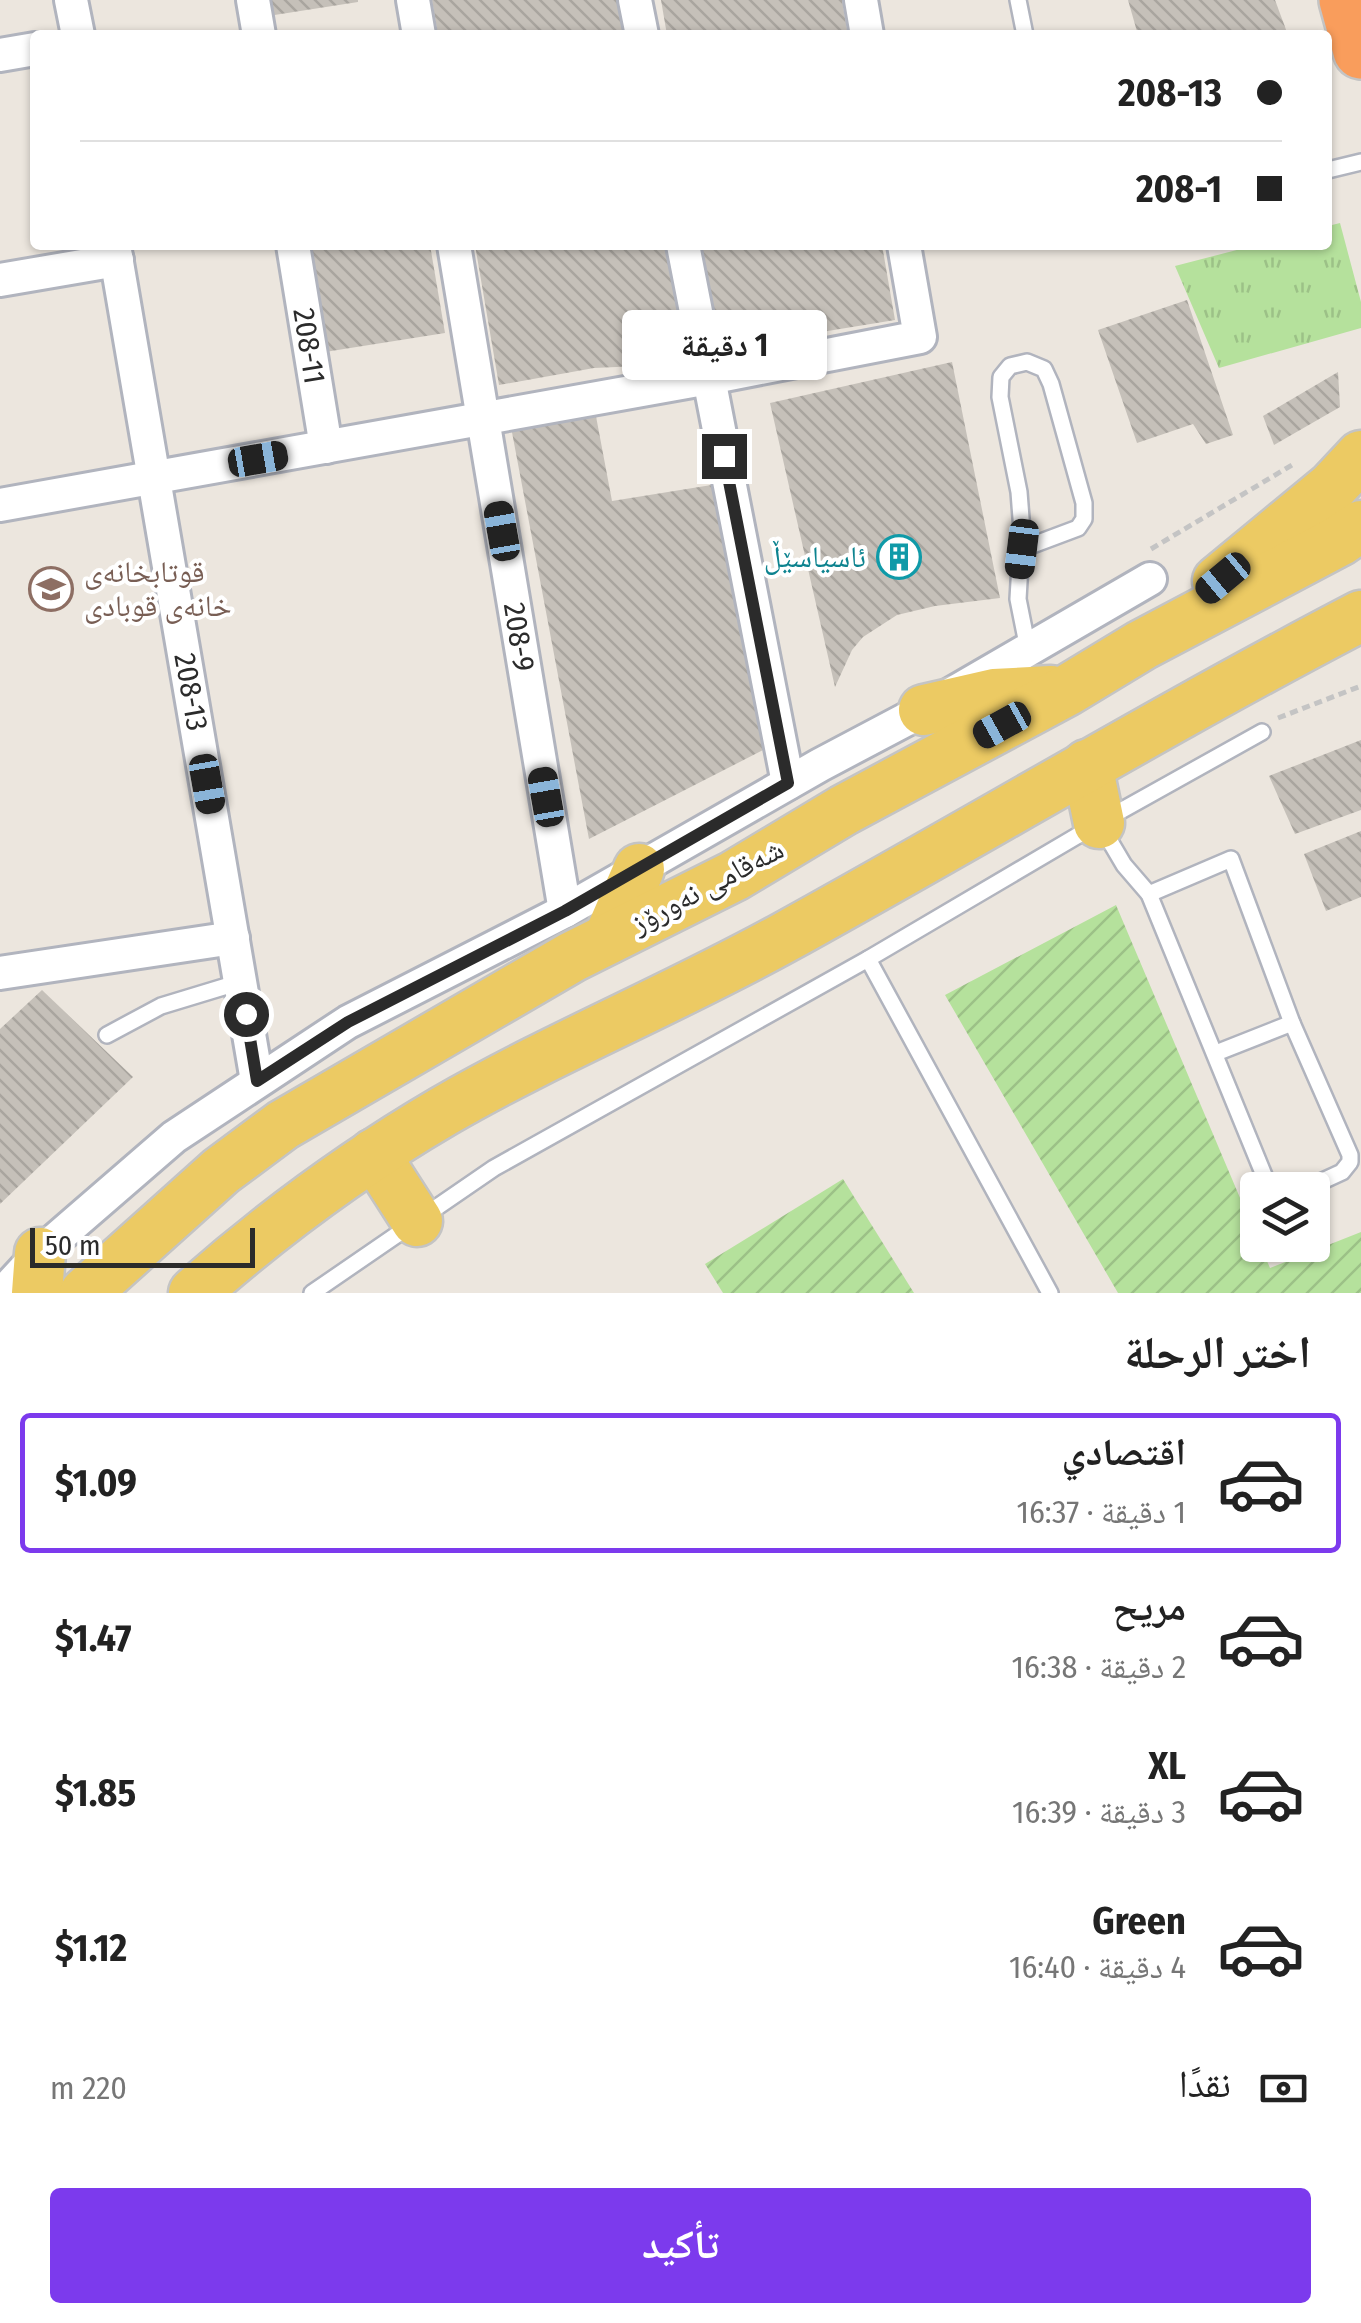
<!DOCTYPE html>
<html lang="ar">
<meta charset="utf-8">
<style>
:root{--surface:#fff;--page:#f6f6f6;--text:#222;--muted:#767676;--line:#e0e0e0;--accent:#7c3aed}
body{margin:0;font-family:"Fira Sans Condensed","Noto Naskh Arabic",sans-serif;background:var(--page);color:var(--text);direction:rtl;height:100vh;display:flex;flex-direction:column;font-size:38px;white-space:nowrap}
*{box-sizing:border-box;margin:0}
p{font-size:32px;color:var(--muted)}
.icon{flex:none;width:55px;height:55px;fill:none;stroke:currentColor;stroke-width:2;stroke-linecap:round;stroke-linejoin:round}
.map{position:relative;height:1293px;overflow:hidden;direction:ltr}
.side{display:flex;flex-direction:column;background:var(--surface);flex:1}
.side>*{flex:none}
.guide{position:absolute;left:30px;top:30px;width:1302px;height:220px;border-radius:10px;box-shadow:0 2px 8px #0004;direction:rtl;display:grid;align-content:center;height:220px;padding:0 50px;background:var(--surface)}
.fabs{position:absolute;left:1240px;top:1172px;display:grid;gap:20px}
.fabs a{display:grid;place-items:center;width:90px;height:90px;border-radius:10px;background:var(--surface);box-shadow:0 2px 8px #0004;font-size:50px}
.scale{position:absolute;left:30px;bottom:25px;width:225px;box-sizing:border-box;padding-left:10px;border:5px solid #2b2b2b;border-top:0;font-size:28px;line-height:35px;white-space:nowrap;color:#2b2b2b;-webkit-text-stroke:8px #fff;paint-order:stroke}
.end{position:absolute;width:45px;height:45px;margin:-22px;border:12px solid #2b2b2b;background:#fff;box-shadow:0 0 0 5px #fff}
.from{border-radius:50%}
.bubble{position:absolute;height:70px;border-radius:10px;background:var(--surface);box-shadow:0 2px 8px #0004;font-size:32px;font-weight:700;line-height:70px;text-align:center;direction:rtl}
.car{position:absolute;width:30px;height:60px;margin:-30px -15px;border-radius:12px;box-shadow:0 0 8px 2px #0007;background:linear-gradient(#222 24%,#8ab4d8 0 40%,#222 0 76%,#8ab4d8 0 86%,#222 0)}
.guide b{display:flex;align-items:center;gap:35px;height:95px;font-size:38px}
.guide b+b{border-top:2px solid var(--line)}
.guide i{width:25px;height:25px;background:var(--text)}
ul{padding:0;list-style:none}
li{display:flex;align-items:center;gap:30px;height:140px;margin:0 20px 15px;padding:0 30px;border:5px solid transparent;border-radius:10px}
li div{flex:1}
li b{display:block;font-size:38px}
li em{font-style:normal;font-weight:700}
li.active{border-color:var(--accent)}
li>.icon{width:90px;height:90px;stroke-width:1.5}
h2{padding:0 50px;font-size:45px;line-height:120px}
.pay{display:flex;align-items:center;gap:25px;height:110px;padding:0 50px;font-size:38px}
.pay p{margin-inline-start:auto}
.cta{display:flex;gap:20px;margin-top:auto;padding:20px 50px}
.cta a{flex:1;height:115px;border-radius:10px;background:var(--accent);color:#fff;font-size:40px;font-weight:700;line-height:115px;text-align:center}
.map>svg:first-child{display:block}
.grass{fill:url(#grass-tufts)}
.garden{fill:url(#garden-furrows)}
.building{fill:url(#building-back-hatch)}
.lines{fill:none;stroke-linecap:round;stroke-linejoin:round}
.lane-casing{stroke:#b1b4be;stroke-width:20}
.street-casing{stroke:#b1b4be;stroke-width:38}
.primary-casing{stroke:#c4c4c4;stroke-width:55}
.highway-casing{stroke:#c4c4c4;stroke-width:60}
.path{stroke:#c4c4c4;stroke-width:5;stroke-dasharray:8 5;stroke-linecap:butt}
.lane{stroke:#fff;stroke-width:15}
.street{stroke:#fff;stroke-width:32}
.primary{stroke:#ecca63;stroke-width:50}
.highway{stroke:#f99d5c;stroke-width:55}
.route{stroke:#2b2b2b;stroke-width:12}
.labels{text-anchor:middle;stroke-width:8;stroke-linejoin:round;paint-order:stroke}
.street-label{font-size:30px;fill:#2b2b2b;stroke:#fff}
.culture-label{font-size:30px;fill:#0d838f;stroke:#fff;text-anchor:end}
.education-label{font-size:30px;fill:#785e54;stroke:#fff;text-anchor:start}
</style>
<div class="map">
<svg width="1361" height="1293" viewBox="0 0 1361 1293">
<defs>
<pattern id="grass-tufts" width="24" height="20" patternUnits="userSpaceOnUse" patternTransform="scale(2.5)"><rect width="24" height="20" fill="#b5e19c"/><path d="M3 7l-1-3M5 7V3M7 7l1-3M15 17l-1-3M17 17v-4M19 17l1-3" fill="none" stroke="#9cc187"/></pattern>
<pattern id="garden-furrows" width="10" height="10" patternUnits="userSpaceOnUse" patternTransform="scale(2.5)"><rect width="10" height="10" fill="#b5e19c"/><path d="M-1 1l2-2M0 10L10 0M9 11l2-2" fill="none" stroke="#9cc187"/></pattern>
<pattern id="building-back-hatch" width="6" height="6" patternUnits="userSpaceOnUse" patternTransform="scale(2.5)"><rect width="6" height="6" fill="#c5c0b9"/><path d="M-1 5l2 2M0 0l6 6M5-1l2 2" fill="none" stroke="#a9a59f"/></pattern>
</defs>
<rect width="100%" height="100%" fill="#ece6de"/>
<polygon class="grass" points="1340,223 1361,302 1361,328 1219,368 1175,266 1256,245 1328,245 1328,226"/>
<g class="garden">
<polygon points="1116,905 1257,1238 1258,1245 1260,1245 1270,1268 1361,1232 1361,1293 1118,1293 945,995"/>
<polygon points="843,1179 914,1293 723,1293 705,1264"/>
</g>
<g class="building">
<polygon points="266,0 358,0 358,2 268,16"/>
<polygon points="432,0 626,0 632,35 438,35"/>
<polygon points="661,0 842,0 848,35 667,35"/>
<polygon points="1128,0 1275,0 1288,35 1138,35"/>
<polygon points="308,245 430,245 445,333 325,352"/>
<polygon points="475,245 670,245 706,363 594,368 499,385"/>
<polygon points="701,245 882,245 895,320 718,349"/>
<polygon points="1187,300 1233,435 1206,444 1193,424 1137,443 1098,330"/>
<polygon points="952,362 1000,598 935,606 897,615 863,637 852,650 835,687 770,403"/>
<polygon points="1338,372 1340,407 1274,445 1263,416"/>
<polygon points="595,411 612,501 724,483 773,745 589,839 511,427"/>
<polygon points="1361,740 1361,810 1295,834 1269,776"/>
<polygon points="1361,831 1361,897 1326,911 1304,854"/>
<polygon points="42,990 133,1077 0,1204 0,1029"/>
</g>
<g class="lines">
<g class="lane-casing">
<g id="lane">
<polyline points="1018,0 1025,35"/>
<polyline points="1328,170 1361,162"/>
<polyline points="1022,549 1078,528 1084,519 1084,503 1051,384 1044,369 1027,362 1010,366 1001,377 1000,397 1019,492 1022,531 1018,599 1028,649"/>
<polyline points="1101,826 1124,865 1149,894 1270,1190"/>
<polyline points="1149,894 1231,859 1292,1023 1350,1155 1350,1162 1342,1172 1303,1190"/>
<polyline points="868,959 1050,1293"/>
<polyline points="107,1035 161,1006 240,982"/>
<polyline points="1216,1053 1292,1023"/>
<polyline points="312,1293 494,1168 868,959 1099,823 1262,732"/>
</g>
</g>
<g class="street-casing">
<g id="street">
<polyline points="71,0 78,35"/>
<polyline points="253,0 259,35"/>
<polyline points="413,0 419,35"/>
<polyline points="635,0 642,35"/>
<polyline points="861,0 867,35"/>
<polyline points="0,55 35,49"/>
<polyline points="114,245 257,1081"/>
<polyline points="293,245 326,447"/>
<polyline points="454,245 565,911"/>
<polyline points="683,245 788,783"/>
<polyline points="0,280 117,260"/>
<polyline points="0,505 709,378 920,337 904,245"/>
<polyline points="0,973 233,938"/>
<polyline points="3,1293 40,1253 174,1137 348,1022 565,911 820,765 924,710 1150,579"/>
</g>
</g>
<g class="primary-casing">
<g id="primary">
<polyline points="1218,581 1332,487 1361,456"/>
<polyline points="924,710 994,694 1051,691"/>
<polyline points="1087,765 1099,823"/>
<polyline points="609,938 639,869"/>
<polyline points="374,1154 417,1221"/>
<polyline points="37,1293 40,1253"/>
<polyline points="85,1293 221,1171 283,1125 572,957 734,876 844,810 1066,691 1142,645 1339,541 1361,526"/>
<path d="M 194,1293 C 271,1225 355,1163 444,1111 C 555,1047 675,998 787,936 C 979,830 1167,717 1361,616"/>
</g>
</g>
<g class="highway-casing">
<polyline id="highway" points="1347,0 1361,51"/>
</g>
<g class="path">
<polyline points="1151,549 1292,465"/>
<polyline points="1278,718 1361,686"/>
</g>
<use href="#lane" class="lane"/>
<use href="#street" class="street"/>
<use href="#primary" class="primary"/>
<use href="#highway" class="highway"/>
</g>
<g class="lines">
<polyline class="route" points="246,1014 257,1081 348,1022 565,911 788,783 724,456"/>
</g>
<defs>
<g id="building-ring" transform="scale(2.25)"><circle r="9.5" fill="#fff" stroke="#0f9aa8" stroke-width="1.5"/><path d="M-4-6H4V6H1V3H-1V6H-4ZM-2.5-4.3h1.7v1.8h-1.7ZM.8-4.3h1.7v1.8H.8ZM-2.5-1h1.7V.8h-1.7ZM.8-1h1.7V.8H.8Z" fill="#0f9aa8"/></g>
<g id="school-ring" transform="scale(2.25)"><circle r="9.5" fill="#fff" stroke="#8d6e63" stroke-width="1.5"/><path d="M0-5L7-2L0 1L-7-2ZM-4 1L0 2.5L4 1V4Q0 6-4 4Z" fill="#8d6e63"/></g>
</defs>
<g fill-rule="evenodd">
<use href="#building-ring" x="899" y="557"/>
<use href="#school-ring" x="51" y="589"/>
</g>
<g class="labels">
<g class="street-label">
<text transform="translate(309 346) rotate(81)" y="10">208-11</text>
<text transform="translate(519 637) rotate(81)" y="10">208-9</text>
<text transform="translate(191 692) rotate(80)" y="10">208-13</text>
<text transform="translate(707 886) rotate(-28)" y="10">شەقامی نەورۆز</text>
</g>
<g class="culture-label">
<text x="866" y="567">ئاسیاسێڵ</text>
</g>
<g class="education-label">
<text x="84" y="582">قوتابخانەی<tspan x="84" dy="34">خانەی قوبادی</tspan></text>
</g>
</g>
</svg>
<div class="fabs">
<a><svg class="icon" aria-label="layers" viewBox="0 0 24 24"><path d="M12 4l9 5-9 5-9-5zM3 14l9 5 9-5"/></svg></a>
</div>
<div class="scale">50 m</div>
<i class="end from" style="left:246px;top:1014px"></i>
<i class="end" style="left:724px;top:456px"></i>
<div class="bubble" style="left:622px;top:310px;width:205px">1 دقيقة</div>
<i class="car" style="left:258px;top:459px;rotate:80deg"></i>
<i class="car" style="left:502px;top:531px;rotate:350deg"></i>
<i class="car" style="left:1022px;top:549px;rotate:187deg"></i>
<i class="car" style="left:1223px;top:578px;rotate:230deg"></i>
<i class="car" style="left:1002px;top:725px;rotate:241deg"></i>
<i class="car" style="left:207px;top:784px;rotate:170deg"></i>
<i class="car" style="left:546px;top:797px;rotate:350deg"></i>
<div class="guide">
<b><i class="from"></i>208-13</b>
<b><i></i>208-1</b>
</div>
</div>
<section class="side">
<h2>اختر الرحلة</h2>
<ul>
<li class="active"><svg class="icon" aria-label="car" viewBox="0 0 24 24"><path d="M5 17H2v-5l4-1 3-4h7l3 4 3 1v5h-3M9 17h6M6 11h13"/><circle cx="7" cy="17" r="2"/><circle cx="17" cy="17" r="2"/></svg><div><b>اقتصادي</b><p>1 دقيقة · 16:37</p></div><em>$1.09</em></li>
<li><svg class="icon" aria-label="car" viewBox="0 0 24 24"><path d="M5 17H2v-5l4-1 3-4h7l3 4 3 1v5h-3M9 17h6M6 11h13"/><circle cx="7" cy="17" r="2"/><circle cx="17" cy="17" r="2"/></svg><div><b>مريح</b><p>2 دقيقة · 16:38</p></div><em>$1.47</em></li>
<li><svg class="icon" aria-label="car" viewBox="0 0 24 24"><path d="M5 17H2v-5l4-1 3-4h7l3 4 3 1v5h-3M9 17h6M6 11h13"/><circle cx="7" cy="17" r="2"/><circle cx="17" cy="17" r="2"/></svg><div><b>XL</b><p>3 دقيقة · 16:39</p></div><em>$1.85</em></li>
<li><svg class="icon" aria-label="car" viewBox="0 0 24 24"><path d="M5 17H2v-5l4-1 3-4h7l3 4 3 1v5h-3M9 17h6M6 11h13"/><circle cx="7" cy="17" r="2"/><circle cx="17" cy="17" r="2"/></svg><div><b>Green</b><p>4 دقيقة · 16:40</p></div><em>$1.12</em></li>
</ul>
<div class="pay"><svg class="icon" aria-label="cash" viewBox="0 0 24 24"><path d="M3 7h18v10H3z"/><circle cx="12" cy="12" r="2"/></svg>نقدًا<p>220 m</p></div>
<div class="cta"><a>تأكيد</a></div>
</section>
